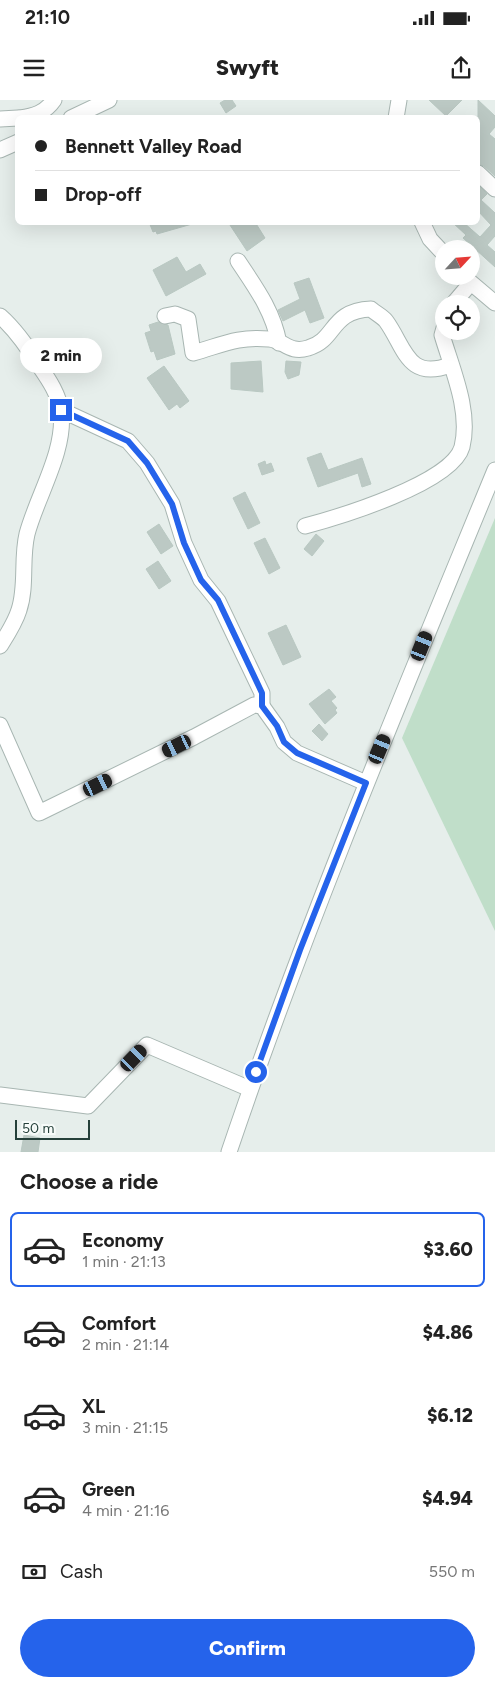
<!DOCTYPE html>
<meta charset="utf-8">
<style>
:root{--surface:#fff;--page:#f6f6f6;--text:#222;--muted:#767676;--line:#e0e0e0;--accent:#2563eb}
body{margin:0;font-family:Figtree,sans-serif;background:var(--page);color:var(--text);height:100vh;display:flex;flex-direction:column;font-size:19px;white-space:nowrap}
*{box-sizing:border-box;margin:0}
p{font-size:16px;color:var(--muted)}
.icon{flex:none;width:28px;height:28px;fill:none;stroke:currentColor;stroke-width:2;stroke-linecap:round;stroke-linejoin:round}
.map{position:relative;height:1052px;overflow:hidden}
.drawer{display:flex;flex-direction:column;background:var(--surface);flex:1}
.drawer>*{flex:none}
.banner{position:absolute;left:15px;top:15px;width:465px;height:110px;border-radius:8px;box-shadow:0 5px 20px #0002;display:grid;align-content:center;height:110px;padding:0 20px;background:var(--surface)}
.needle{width:32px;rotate:64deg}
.tools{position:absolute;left:435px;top:140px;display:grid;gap:10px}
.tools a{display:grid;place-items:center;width:45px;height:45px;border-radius:50%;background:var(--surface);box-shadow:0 5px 20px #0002;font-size:25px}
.scale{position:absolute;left:15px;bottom:12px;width:75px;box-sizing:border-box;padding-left:5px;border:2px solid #25403a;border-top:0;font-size:14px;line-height:18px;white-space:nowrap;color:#25403a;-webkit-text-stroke:4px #f7fbf9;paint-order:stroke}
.end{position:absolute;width:22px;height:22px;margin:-11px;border:6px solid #2563eb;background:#fff;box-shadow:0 0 0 2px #fff}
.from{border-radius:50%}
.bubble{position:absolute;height:35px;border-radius:18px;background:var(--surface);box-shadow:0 5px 20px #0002;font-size:16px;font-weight:800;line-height:35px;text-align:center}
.car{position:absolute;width:15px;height:30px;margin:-15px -8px;border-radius:6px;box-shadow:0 0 4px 1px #0007;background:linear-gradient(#222 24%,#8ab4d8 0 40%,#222 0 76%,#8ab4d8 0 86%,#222 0)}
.banner b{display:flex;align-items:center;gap:18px;height:48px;font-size:19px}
.banner b+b{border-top:1px solid var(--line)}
.banner i{width:12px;height:12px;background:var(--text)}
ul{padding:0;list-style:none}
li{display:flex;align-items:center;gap:15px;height:75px;margin:0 10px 8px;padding:0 10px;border:2px solid transparent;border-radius:8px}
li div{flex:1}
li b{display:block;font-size:19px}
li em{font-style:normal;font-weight:800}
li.on{border-color:var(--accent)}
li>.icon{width:45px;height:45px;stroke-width:1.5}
h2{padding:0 20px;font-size:22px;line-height:60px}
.pay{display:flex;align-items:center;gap:12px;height:55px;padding:0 20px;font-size:19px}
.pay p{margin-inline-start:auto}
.action{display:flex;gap:10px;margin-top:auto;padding:10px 20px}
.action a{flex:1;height:58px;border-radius:30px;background:var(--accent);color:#fff;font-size:20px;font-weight:800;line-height:58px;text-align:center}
.status{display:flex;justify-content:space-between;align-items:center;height:35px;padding:0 25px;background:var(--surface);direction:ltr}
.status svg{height:14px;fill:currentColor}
header{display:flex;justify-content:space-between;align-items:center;height:65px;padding:0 20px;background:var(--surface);font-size:22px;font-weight:800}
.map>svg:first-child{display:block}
.green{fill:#c0dec9}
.building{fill:#bcc9c4;stroke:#b9c8c2}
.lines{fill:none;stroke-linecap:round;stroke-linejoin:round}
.minor-casing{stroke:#a8b6b2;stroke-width:17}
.minor{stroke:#fff;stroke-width:15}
.route{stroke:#2563eb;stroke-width:6}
</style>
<div class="status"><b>21:10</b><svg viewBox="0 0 49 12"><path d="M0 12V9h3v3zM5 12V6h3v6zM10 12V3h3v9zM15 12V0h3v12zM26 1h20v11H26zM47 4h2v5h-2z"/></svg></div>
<header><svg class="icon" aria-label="menu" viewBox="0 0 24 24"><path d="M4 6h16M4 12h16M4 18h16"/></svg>Swyft<svg class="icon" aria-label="share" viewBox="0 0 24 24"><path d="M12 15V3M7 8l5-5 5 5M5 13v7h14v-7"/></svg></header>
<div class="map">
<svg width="495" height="1052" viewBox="0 0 495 1052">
<rect width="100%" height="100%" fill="#e6eeeb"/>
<polygon class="green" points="495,418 495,831 402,638"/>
<g class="building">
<polygon points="225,0 232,0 236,6 226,13 220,3"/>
<polygon points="429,0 462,0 446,16"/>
<polygon points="478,0 495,16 495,27 489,34 495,39 495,76 484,66 478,64"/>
<polygon points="478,85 487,94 481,100 495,113 495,136 487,145 495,152 495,167 463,138 466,135 452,122 463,122 480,137 491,125 478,111"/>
<polygon points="149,122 192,122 192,124 157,134 156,131 153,132"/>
<polygon points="228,122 255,122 265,138 247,151"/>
<polygon points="177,157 186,172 200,164 206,174 166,196 153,170"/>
<polygon points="309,178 324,218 310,223 305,210 283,221 278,210 300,199 294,183"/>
<polygon points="158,222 168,225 175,254 157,260 154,251 151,252 145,233 151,231 149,225"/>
<polygon points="261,261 263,292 231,289 231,263"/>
<polygon points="286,261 301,262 299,275 288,279 285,272"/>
<polygon points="164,266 189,301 180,308 177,304 169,310 147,278"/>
<polygon points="321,353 328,370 362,358 371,384 362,387 358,373 318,387 307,358"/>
<polygon points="265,361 266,365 271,363 274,371 262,375 258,364"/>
<polygon points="245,392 260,423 248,429 233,398"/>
<polygon points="159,424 173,446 161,454 147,432"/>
<polygon points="316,434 324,441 312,456 304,449"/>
<polygon points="265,438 280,468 269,474 254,443"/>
<polygon points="158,461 171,481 159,489 146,469"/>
<polygon points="286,525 301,557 283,565 268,533"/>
<polygon points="329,589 336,597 331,601 337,608 335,610 337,613 325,624 309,604"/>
<polygon points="319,624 328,634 322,641 312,631"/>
<polygon points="24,1035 40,1038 38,1052 21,1052"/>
</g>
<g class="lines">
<g class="minor-casing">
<g id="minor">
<path d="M 20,18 C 34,16 45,13 54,0"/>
<polyline points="71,18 109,0"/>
<polyline points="396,18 399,0"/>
<polyline points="0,19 18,18"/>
<polyline points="0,50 18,42"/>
<polyline points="478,73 495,89"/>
<polyline points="422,122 430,139 444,154"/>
<path d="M 238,161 C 256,188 273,211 279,243"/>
<polyline points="463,176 495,203"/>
<polyline points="453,204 470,184"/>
<path d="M 0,216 C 16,230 29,249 40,267 C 49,280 59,295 61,311 C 66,351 37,396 27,434 C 21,459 27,486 19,510 C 15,523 7,535 0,546"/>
<path d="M 165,216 L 175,214 L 188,219 L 193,253 C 222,245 237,236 269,239 C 284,240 289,254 308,248 C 337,240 329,211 371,209 C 375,213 382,216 386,221 C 405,247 407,281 450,265"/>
<polyline points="61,310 128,341 147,363 172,404 184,443 201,480 218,501 262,593 262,606"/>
<path d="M 305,426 C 339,417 452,383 462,347 C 471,311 452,269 442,235 L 444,228"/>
<polyline points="0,625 39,713 194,637 254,605 262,606 277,627 284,642 297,653 366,683"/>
<polyline points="0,995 88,1006 147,945 250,989"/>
<path d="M 229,1052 C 307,821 402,596 495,370"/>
</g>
</g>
<use href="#minor" class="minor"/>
</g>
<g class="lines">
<polyline class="route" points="61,310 128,341 147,363 172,404 184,443 201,480 218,500 262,593 262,606 277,626 284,642 297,653 366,683 300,850 256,972"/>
</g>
</svg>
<div class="tools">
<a><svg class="needle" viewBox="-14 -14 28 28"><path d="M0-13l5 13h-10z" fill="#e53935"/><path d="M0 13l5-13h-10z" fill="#767676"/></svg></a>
<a><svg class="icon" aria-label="locate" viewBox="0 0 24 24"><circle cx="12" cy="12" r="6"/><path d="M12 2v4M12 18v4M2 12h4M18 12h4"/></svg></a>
</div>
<div class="scale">50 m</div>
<i class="end from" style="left:256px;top:972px"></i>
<i class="end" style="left:61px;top:310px"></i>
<div class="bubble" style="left:20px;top:238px;width:82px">2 min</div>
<i class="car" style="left:422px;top:546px;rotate:22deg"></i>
<i class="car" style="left:177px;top:646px;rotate:244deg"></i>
<i class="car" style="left:380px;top:649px;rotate:23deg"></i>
<i class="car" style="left:98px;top:685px;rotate:64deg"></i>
<i class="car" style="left:134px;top:958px;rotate:44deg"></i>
<div class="banner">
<b><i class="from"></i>Bennett Valley Road</b>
<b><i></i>Drop-off</b>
</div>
</div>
<section class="drawer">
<h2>Choose a ride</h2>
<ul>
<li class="on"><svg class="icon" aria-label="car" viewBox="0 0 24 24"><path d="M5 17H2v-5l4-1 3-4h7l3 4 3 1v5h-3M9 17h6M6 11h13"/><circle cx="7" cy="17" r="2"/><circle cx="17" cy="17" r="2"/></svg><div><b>Economy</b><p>1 min · 21:13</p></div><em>$3.60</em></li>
<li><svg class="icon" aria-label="car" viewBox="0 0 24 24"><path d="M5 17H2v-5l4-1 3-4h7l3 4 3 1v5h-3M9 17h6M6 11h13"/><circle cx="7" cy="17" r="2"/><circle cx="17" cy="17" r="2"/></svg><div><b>Comfort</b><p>2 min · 21:14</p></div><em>$4.86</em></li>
<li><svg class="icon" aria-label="car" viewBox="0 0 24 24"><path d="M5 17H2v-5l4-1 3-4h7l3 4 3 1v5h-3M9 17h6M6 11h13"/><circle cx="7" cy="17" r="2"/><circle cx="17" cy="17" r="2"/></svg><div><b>XL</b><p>3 min · 21:15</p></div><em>$6.12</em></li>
<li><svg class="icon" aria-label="car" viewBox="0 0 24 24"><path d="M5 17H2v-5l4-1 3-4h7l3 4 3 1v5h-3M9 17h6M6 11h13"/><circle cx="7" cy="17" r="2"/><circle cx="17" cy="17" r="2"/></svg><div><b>Green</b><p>4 min · 21:16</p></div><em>$4.94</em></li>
</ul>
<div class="pay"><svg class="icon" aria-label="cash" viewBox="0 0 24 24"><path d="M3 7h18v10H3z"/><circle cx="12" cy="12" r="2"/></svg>Cash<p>550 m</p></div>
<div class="action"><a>Confirm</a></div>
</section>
